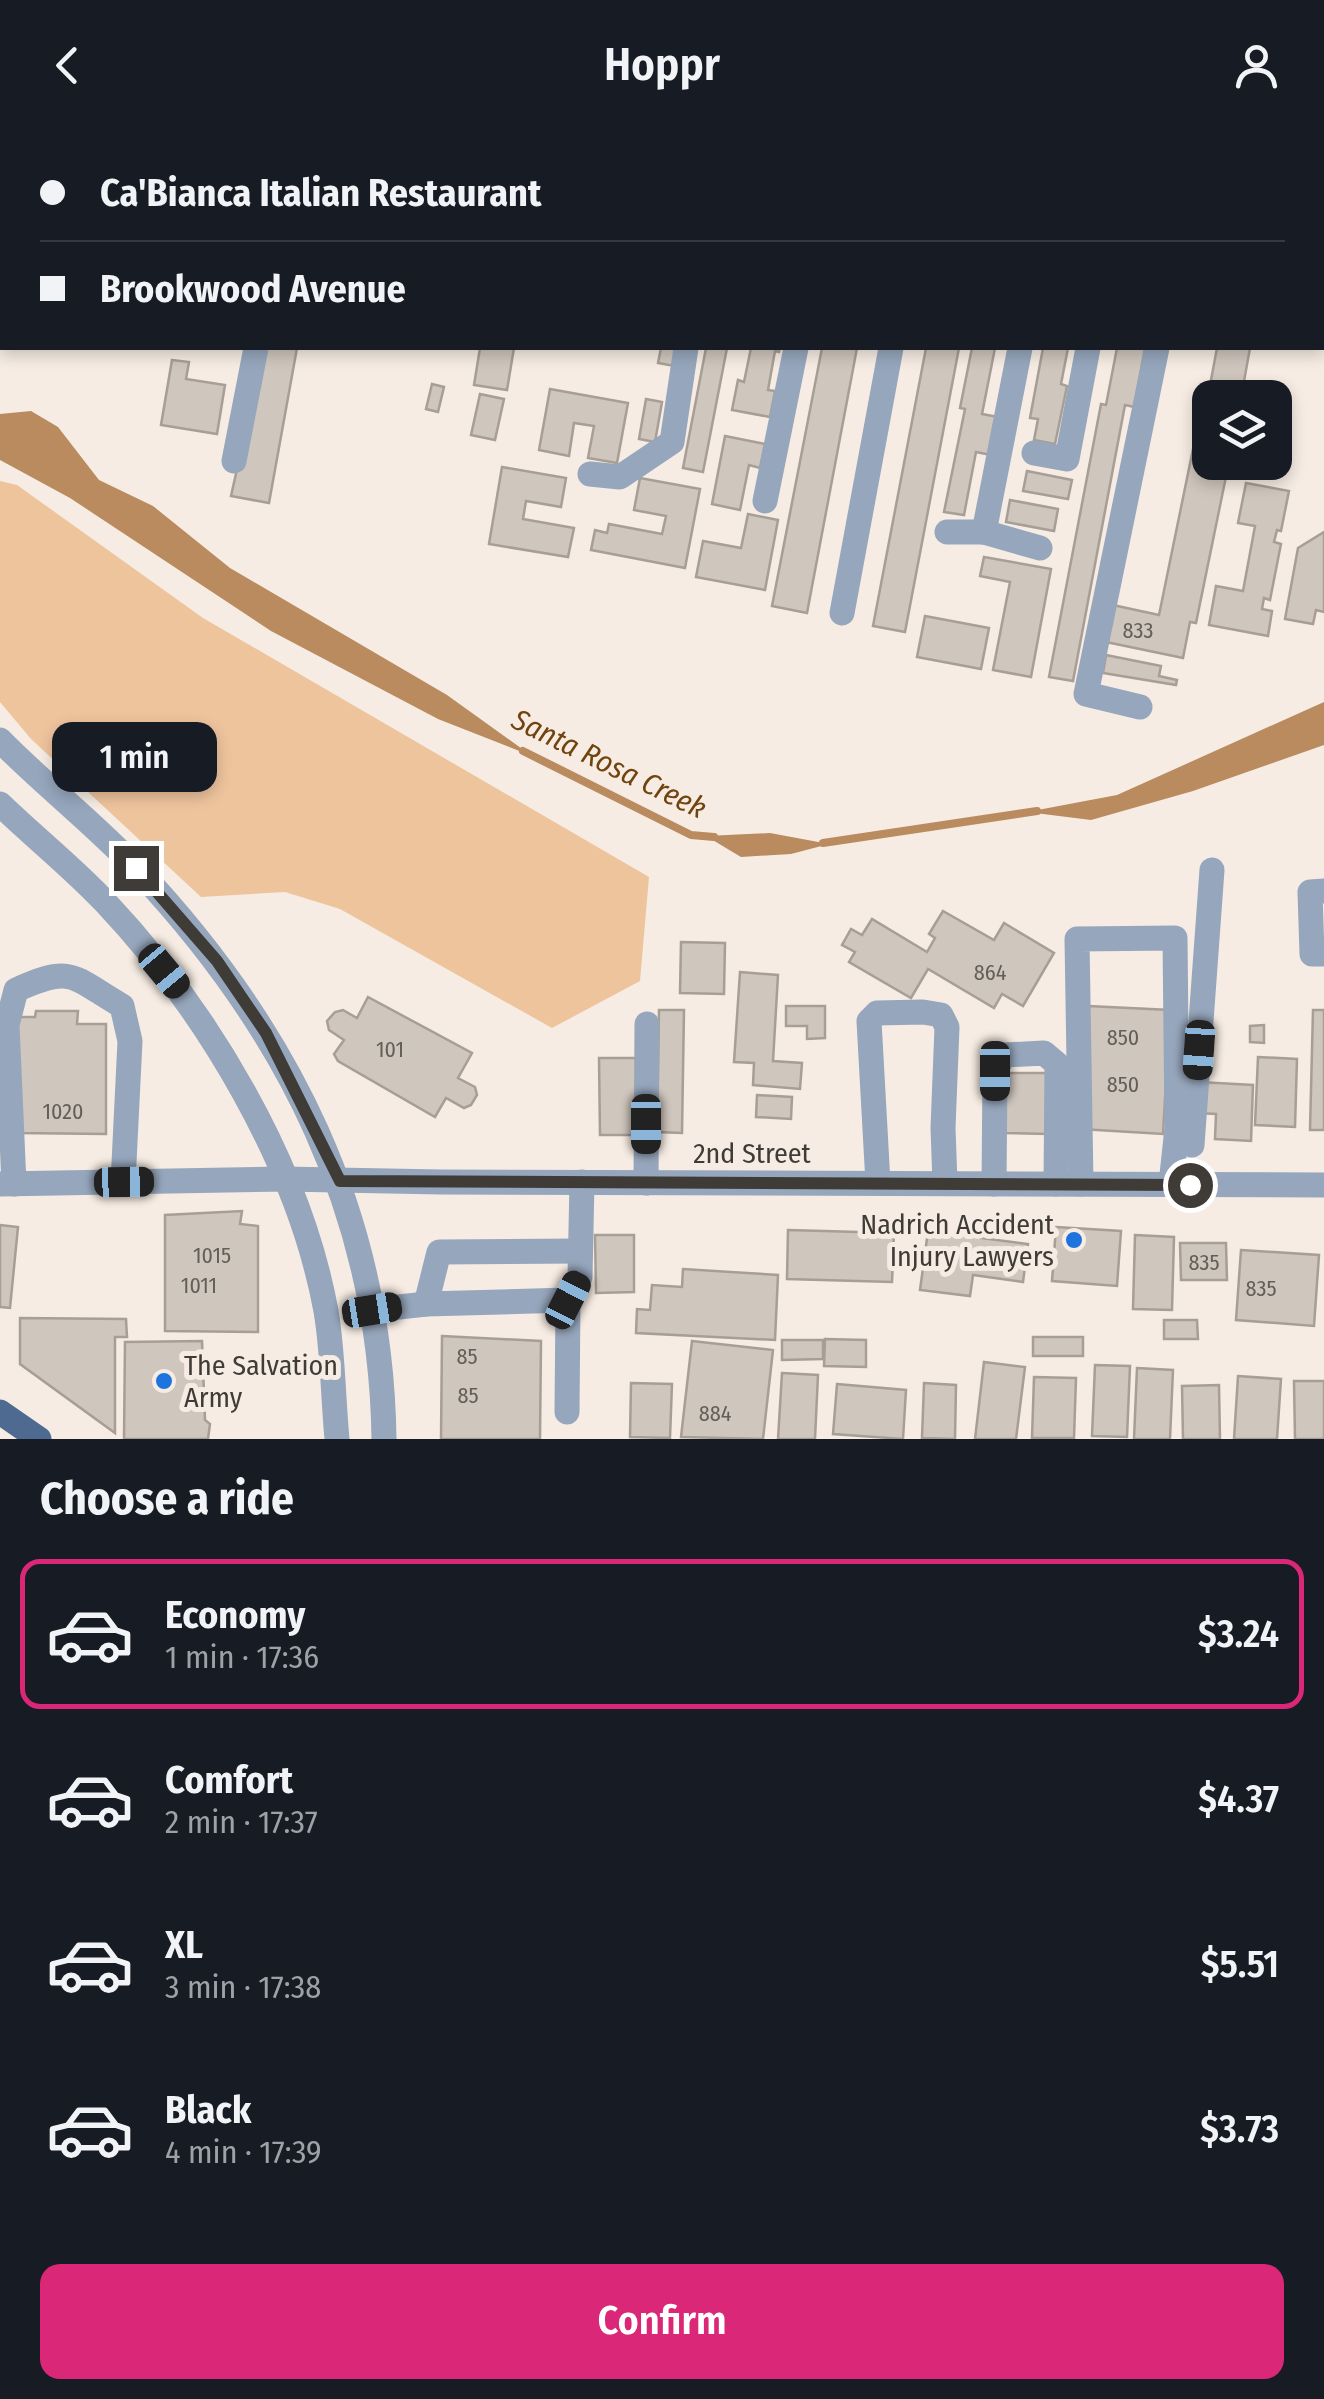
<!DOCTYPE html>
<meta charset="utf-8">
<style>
:root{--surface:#171b24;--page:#20242c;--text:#f1f3f6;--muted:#9ea1a6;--line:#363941;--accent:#db2777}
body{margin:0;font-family:"Fira Sans Condensed",sans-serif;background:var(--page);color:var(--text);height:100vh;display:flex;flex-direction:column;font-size:38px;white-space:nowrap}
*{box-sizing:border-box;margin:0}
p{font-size:32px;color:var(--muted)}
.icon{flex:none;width:55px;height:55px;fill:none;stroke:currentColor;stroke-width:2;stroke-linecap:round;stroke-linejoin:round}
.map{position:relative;height:1309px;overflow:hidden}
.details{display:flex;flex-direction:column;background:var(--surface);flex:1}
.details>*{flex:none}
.top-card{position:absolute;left:0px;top:0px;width:1325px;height:220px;box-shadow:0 5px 15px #0003;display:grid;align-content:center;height:220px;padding:0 40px;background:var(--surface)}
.buttons{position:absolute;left:1192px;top:250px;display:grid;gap:20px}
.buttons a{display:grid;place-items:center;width:100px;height:100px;border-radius:20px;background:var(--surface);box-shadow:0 5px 15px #0003;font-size:50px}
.end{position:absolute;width:45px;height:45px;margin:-22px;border:12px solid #3f3b37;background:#fff;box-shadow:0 0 0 5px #fff}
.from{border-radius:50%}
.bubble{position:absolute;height:70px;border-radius:20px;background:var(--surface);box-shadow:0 5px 15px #0003;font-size:32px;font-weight:600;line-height:70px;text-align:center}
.car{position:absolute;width:30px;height:60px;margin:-30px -15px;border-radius:12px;box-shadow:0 0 8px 2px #0007;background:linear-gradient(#222 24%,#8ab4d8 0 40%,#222 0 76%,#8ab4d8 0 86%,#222 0)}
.top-card b{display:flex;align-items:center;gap:35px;height:95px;font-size:38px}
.top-card b+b{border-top:2px solid var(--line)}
.top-card i{width:25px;height:25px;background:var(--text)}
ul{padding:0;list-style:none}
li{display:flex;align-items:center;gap:30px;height:150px;margin:0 20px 15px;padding:0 20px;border:5px solid transparent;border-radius:20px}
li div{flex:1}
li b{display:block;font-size:38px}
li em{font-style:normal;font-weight:600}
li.on{border-color:var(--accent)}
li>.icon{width:90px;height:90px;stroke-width:1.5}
h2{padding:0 40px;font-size:45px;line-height:120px}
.primary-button{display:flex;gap:20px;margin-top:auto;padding:20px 40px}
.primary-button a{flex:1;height:115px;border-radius:20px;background:var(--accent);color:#fff;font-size:40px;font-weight:600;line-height:115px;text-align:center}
header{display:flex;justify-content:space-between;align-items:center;height:130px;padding:0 40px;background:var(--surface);font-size:45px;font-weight:600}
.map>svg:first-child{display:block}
.green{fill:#eec49d}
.water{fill:#b98b5f}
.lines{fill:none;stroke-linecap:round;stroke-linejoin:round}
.stream{stroke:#b98b5f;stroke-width:8}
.building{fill:#cfc6bd;stroke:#a79e96;stroke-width:2.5}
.minor{stroke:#96a6bc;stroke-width:25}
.major{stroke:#4e6a91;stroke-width:25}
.route{stroke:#3f3b37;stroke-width:12}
.poi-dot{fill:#1d74de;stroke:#f6ece3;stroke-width:4}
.labels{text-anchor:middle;stroke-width:10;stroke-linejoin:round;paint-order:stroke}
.number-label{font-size:22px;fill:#635e58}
.street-label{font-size:28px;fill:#3f3b37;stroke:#f6ece3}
.poi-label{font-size:28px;fill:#3f3b37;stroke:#f6ece3;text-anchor:end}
.water-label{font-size:30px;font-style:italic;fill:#71430e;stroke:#f6ece3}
</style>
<header><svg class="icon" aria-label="back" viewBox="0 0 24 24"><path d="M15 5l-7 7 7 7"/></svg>Hoppr<svg class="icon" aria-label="person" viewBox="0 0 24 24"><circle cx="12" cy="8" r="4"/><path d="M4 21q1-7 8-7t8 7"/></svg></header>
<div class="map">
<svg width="1324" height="1309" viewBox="0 0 1324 1309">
<rect width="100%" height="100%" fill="#f6ece3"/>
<polygon class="green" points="0,351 17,355 203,488 649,747 640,851 552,898 340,779 285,762 201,767 31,609 0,572"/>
<g class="water">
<polygon points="31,281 58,297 99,350 153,376 230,438 447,565 532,626 438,589 271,501 70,368 0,330 0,284"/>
<polygon points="1324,572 1324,615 1193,661 1091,690 1027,682 1117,665"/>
<polygon points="770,703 829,714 791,724 741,727 706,706"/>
</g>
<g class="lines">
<g class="stream">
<polyline points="523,621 691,705 714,707"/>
<polyline points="823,713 1037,681"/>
</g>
</g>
<g class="building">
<polygon points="991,0 1130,0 1130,2"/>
<polygon points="1187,0 1324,0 1324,65 1322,2 1187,2"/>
<polygon points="0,8 2,9 2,120 0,120"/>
<polygon points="264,218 297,218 269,373 231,366"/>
<polygon points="480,218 514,218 507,260 474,255"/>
<polygon points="661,218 679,218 675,236 658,233"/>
<polygon points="706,218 727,218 703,342 683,338"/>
<polygon points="751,218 780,218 779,222 775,221 768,260 775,261 770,287 732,280 738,250 744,252"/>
<polygon points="822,218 857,218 807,483 772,476"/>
<polygon points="926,218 959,218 905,502 873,496"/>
<polygon points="972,218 995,218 982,284 998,287 991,325 976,322 964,385 944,382 965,279 960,278"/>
<polygon points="1043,218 1068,218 1061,254 1067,256 1055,314 1034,310 1038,289 1030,288"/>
<polygon points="1117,218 1145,218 1134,277 1125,275 1073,551 1049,547 1101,274 1106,275"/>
<polygon points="1217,218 1250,218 1241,268 1208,266"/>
<polygon points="172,230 189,232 186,249 225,255 217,304 161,295"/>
<polygon points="432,254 444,257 438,282 426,279"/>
<polygon points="550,259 628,273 617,333 588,328 594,296 574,293 569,326 539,320"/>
<polygon points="480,264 504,269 495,310 471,305"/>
<polygon points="646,269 662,272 655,312 639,309"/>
<polygon points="1202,275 1210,277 1210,332 1229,332 1196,493 1190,492 1183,528 1106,512 1113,475 1159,485"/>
<polygon points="725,306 765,314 760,338 749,335 740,380 712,374"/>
<polygon points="502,337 566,348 561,377 526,371 523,389 574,398 568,427 489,414"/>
<polygon points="1027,341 1072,350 1068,369 1023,361"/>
<polygon points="640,348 700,359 685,438 591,420 595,400 607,403 609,394 662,404 666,386 634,380"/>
<polygon points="1246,353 1289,361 1281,401 1277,400 1274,412 1281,414 1270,470 1264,468 1262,479 1272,481 1268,506 1209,495 1216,456 1243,461 1255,396 1238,393"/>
<polygon points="1010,370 1058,379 1054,401 1006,392"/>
<polygon points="748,384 778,390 765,460 696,447 703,411 741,418"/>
<polygon points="1324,402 1324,482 1316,480 1313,494 1285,489 1298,418"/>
<polygon points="984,427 1051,439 1031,547 993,540 1010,452 980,446"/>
<polygon points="925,486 989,498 981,539 917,527"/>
<polygon points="1106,525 1161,536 1159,546 1177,550 1176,555 1103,543"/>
<polygon points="943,781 994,810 1004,793 1054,823 1023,876 1002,864 994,878 928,839 911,868 849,832 855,822 842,815 851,799 862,805 872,789 927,822 935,808 929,804"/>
<polygon points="681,812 725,813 724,864 680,863"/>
<polygon points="740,842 778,845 773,931 802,933 800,959 753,955 754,933 734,932"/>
<polygon points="368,867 472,923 458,948 475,957 477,965 471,975 464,978 446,968 435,987 338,931 334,924 344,910 329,900 327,891 335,882 343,880 357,888"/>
<polygon points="786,876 825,876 825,908 807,909 807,896 786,896"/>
<polygon points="1088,876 1170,880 1163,1004 1081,999"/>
<polygon points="659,880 684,880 682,1003 657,1002"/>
<polygon points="1313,880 1324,880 1324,1000 1310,1000"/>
<polygon points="36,881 78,881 77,894 106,894 106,1004 17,1003 17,887 35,887"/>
<polygon points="1264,895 1264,913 1250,912 1250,896"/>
<polygon points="1258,927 1297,929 1295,997 1255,995"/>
<polygon points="599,928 637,928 638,1005 600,1005"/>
<polygon points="1003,943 1048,943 1048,1004 1002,1003"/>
<polygon points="1199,952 1253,955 1251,1011 1215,1009 1216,984 1198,983"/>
<polygon points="757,965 792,967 791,989 756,987"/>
<polygon points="242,1081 240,1094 258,1096 258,1202 165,1201 165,1085"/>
<polygon points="0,1095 18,1097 10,1178 0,1177"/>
<polygon points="1056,1097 1121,1101 1117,1156 1052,1151"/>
<polygon points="788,1100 894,1103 892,1152 787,1149"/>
<polygon points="928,1101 1028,1114 1023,1152 973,1145 970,1166 920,1160"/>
<polygon points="595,1105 634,1105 634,1162 596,1163"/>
<polygon points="1135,1105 1174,1107 1172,1180 1133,1179"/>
<polygon points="1180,1113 1226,1113 1227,1150 1181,1150"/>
<polygon points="1241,1120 1319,1125 1314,1196 1236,1190"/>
<polygon points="683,1139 778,1145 775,1210 636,1203 637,1179 650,1180 652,1155 682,1157"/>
<polygon points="20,1188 126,1189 127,1207 115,1207 115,1303 20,1234"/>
<polygon points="1164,1190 1197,1190 1198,1209 1164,1209"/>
<polygon points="442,1206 541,1211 540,1309 441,1309"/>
<rect x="1033" y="1207" width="50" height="19"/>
<polygon points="825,1209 866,1210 866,1237 824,1236"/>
<polygon points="782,1210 823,1210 823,1229 782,1230"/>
<polygon points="202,1211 205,1290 210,1294 208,1309 124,1309 125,1212"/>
<polygon points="692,1211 773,1220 763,1309 681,1307"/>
<polygon points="984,1232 1025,1237 1016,1309 975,1309"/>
<polygon points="1095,1235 1130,1236 1127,1307 1092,1306"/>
<polygon points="1137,1238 1173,1240 1170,1309 1134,1309"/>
<polygon points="782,1243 818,1245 815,1309 778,1309"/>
<polygon points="1238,1246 1281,1249 1277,1309 1234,1309"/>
<polygon points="1034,1247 1076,1248 1074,1308 1032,1308"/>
<polygon points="1294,1251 1324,1251 1324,1309 1295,1309"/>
<polygon points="631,1253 672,1254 670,1308 630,1307"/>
<polygon points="924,1253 956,1255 955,1309 922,1308"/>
<polygon points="837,1254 906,1260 903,1309 833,1304"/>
<polygon points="1219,1255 1220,1309 1183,1309 1182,1256"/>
</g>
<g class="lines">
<g class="minor">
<polyline points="621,0 634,2"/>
<polyline points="298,2 298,0"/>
<polyline points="666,2 666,0"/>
<polyline points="943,2 944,0"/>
<polyline points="1151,2 1151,0"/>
<polyline points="1180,2 1180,0"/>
<polyline points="1322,135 1324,136"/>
<polyline points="1020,218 984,402 1040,418"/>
<polyline points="1034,323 1067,329 1088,218"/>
<polyline points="234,331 256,218"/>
<polyline points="590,344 620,347 672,312 686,218"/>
<polyline points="765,371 796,218"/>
<polyline points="947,402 984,402"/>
<polyline points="842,483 891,218"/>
<polyline points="1140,577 1086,564 1157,218"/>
<path d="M 0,610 C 44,655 95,694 138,740 C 289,901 381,1085 384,1309"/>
<path d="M 0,674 C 34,707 72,737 105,772 C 207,880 299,1034 326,1181 C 333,1222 333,1267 337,1309"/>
<polyline points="1324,761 1310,762 1312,824 1324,824"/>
<polyline points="1192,1015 1212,740"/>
<polyline points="646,1053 647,894"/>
<polyline points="878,1053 869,891 877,883 923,882 941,885 947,897 943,998 945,1053"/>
<polyline points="0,1054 284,1049 441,1052 1324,1055"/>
<path d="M 14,1054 L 7,895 L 16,860 C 73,834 72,847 122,876 L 130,911 L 123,1053"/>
<polyline points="994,1054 995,941 1004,925 1044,923 1057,934 1056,1054"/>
<polyline points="1081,1054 1077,809 1175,808 1177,998 1171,1054"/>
<polyline points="426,1174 439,1122 580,1121"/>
<polyline points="372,1180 426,1174 568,1170"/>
<polyline points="567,1282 568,1170 580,1147 582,1052"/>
</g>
<polyline class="major" points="0,1282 39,1309"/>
</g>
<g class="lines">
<polyline class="route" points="136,738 217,831 266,903 340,1051 1190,1055"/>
</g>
<g class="poi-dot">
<circle cx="1074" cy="1110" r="10"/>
<circle cx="164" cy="1251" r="10"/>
</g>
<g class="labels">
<g class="number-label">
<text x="1138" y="508">833</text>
<text x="990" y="850">864</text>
<text x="1123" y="915">850</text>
<text x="390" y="927">101</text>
<text x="1123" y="962">850</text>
<text x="63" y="989">1020</text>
<text x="212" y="1133">1015</text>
<text x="1204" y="1140">835</text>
<text x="199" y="1163">1011</text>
<text x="1261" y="1166">835</text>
<text x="467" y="1234">85</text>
<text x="468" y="1273">85</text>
<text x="715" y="1291">884</text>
</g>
<g class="street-label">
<text x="752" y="1033">2nd Street</text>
</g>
<g class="poi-label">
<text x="1054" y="1104">Nadrich Accident<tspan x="1054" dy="32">Injury Lawyers</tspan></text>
<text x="184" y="1245" text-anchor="start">The Salvation<tspan x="184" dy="32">Army</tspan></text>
</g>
<g class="water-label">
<text transform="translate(609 634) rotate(26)" y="10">Santa Rosa Creek</text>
</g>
</g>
</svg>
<div class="buttons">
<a><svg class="icon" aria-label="layers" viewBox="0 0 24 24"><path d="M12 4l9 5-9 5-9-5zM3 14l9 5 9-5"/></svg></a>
</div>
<i class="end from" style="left:1190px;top:1055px"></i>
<i class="end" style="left:136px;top:738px"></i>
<div class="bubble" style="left:52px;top:592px;width:165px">1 min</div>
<i class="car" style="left:164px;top:841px;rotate:140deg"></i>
<i class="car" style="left:1199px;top:920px;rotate:184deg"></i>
<i class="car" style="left:995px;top:941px;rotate:180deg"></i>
<i class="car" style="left:646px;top:994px;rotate:180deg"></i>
<i class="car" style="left:124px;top:1052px;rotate:89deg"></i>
<i class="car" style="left:568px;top:1170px;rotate:27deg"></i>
<i class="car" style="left:372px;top:1180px;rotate:81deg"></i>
<div class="top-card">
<b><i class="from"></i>Ca'Bianca Italian Restaurant</b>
<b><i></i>Brookwood Avenue</b>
</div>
</div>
<section class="details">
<h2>Choose a ride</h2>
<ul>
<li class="on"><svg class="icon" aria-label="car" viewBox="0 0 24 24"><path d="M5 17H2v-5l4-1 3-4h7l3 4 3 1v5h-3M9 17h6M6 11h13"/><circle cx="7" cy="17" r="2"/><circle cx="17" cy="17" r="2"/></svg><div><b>Economy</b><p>1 min · 17:36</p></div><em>$3.24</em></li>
<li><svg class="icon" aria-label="car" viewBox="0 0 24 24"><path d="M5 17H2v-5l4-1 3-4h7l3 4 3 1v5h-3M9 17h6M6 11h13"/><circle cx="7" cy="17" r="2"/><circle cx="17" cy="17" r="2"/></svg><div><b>Comfort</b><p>2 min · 17:37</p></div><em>$4.37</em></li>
<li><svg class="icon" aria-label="car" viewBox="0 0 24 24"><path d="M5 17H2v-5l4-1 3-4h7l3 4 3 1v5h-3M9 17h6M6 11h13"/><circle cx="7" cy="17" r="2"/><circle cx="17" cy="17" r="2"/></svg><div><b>XL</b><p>3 min · 17:38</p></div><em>$5.51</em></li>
<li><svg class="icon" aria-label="car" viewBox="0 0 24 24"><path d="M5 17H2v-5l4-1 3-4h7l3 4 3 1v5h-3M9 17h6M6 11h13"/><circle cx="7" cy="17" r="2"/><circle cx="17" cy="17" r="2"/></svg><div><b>Black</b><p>4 min · 17:39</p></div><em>$3.73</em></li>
</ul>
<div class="primary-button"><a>Confirm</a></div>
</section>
